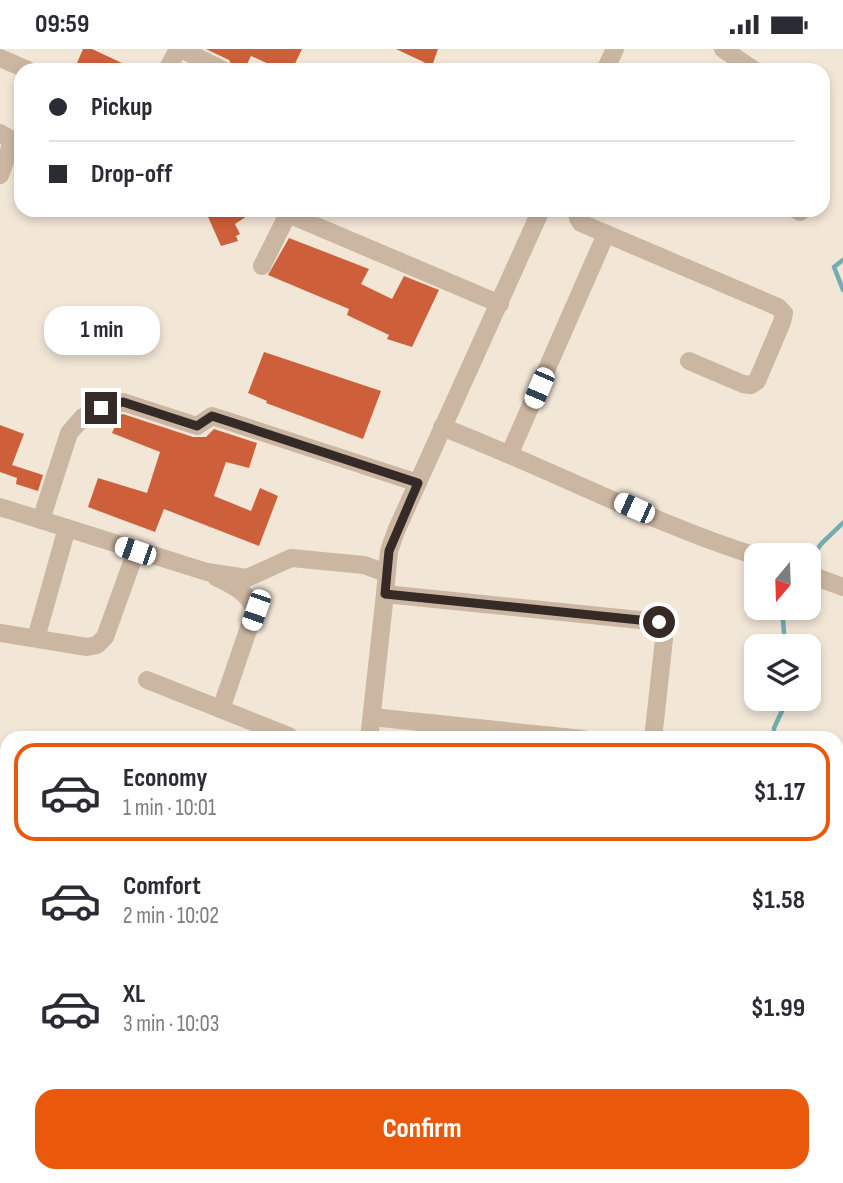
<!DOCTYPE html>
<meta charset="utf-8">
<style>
:root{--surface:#fff;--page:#f7f7f7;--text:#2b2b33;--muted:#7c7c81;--line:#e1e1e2;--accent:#ea580c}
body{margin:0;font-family:"Sofia Sans Condensed",sans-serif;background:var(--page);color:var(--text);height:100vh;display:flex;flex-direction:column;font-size:26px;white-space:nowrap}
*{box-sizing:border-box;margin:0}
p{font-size:23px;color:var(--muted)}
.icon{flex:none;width:38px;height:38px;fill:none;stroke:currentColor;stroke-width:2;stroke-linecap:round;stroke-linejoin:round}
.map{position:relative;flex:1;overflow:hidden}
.drawer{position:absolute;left:0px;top:682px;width:844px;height:452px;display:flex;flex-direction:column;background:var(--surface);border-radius:21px 21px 0 0;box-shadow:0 4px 10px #0003}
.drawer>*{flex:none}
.hud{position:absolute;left:14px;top:14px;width:816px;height:154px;border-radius:21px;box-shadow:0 4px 10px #0003;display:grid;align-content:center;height:154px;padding:0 35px;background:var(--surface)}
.needle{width:46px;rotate:199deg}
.controls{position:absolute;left:744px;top:494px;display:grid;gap:14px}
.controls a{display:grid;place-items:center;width:77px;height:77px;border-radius:14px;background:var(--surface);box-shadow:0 4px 10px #0003;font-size:35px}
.end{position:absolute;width:32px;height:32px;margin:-16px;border:9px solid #352a25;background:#fff;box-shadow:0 0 0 4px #fff}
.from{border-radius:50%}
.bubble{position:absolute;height:49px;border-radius:21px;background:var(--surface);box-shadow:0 4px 10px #0003;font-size:23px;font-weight:700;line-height:49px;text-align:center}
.car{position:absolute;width:21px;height:42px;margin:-21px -10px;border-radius:9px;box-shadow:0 0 5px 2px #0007;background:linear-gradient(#fff 24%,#345 0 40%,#fff 0 76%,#345 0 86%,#fff 0)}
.hud b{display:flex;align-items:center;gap:24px;height:66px;font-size:26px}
.hud b+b{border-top:2px solid var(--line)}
.hud i{width:18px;height:18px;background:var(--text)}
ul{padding:12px 0 0;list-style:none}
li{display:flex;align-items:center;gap:21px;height:98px;margin:0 14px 10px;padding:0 21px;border:4px solid transparent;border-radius:21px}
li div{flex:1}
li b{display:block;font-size:26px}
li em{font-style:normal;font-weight:700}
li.current{border-color:var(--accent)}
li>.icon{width:63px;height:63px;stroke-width:1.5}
.cta{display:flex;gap:14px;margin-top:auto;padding:14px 35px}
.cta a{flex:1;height:80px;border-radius:21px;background:var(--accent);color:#fff;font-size:28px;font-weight:700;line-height:80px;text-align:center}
.status{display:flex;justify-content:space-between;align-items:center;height:49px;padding:0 35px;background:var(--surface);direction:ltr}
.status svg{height:19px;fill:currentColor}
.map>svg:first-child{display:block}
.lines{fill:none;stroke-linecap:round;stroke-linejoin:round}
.stream{stroke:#74adb1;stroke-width:4.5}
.building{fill:#cd603a}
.minor{stroke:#cbb6a2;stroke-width:18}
.major{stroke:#786155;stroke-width:18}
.route{stroke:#352a25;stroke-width:9}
</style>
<div class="status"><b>09:59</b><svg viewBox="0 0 49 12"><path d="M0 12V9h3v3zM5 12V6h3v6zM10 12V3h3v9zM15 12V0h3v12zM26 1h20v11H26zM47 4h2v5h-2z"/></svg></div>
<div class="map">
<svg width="843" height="1134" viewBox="0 0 843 1134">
<rect width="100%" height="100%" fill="#f2e6d7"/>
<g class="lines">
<g class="stream">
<polyline points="843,211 834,218 843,241"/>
<polyline points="808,512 822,494 843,474"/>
<polyline points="782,558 785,597"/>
<polyline points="774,690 774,679 788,649"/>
<polyline points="774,1134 775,1127"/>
</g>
</g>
<g class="building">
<polygon points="83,0 92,0 137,21 74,21"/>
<polygon points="206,0 302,0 292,21 282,21 251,7 244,21 234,21 229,11"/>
<polygon points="396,0 438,0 432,17"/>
<polygon points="205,161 256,161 235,175 240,185 236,187 238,192 221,197"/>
<polygon points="289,189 369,220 361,235 392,250 404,227 439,241 412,298 387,290 389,286 347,266 349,260 268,226"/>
<polygon points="264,303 381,342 363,390 266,354 267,352 248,344"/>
<polygon points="123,365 193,388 206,388 214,380 257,394 249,419 226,413 214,447 251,462 260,439 278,447 259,497 164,460 155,483 88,458 98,429 147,444 160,403 112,384 120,366"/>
<polygon points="0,376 24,385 12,416 43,426 38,442 16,435 17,429 0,423"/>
</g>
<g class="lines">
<g class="minor">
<polyline points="181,0 223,21"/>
<polyline points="723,0 754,21"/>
<polyline points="0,9 28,21"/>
<polyline points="167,21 178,0"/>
<polyline points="605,21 615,0"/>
<polyline points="0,84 10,90 10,99 0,126"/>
<polyline points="579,161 578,169 581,174 778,258 784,264 782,273 757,332 751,336 743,335 689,312"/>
<polyline points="796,161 800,163"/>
<polyline points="288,165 500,255"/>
<polyline points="262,217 290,161"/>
<path d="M 442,378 C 548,419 649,473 756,507"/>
<polyline points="510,404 606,185"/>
<polyline points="0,458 207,523 247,529 291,509 364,516 386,524"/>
<polyline points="41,471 69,384 83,368 123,353 197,377 212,367 418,434"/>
<polyline points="808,525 843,538"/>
<path d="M 216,528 C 233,537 248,543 255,561 L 221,660"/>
<polyline points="385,545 389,502 396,482 541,161"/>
<polyline points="0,584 87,598 97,596 105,588 136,502"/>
<polyline points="36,589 67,479"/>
<polyline points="147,631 289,687"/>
<polyline points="372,668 583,690"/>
<polyline points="369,690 385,545 659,573 664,590 653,690"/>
<polyline points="0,971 7,973"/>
<polyline points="143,1127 146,1134"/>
<polyline points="0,1130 11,1134"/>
<polyline points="51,1134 54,1127"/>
<polyline points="72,1134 74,1127"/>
<polyline points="177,1134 179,1127"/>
<polyline points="322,1134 324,1127"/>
<polyline points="420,1134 423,1127"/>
</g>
<g class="major">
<polyline points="0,911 7,911"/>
<polyline points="0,929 7,929"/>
<polyline points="836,954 843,955"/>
<polyline points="836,975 843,976"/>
</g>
</g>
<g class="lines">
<polyline class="route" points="101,359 123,353 197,377 212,367 418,434 389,502 385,545 659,573"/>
</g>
</svg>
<div class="controls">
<a><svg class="needle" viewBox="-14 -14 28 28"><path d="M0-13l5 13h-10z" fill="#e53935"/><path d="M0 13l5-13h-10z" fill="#7c7c81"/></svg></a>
<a><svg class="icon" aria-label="layers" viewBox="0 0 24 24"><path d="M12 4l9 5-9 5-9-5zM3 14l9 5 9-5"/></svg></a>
</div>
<i class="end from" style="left:659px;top:573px"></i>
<i class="end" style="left:101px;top:359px"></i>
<div class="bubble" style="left:44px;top:257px;width:116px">1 min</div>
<i class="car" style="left:539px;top:339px;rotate:203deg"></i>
<i class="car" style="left:634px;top:459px;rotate:294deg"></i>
<i class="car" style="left:135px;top:502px;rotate:289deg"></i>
<i class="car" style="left:256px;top:561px;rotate:199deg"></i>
<div class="hud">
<b><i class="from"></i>Pickup</b>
<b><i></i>Drop-off</b>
</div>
<section class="drawer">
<ul>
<li class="current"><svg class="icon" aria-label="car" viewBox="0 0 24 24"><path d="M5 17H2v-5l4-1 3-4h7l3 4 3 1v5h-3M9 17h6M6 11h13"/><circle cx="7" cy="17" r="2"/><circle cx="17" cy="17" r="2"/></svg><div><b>Economy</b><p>1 min · 10:01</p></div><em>$1.17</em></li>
<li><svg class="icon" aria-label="car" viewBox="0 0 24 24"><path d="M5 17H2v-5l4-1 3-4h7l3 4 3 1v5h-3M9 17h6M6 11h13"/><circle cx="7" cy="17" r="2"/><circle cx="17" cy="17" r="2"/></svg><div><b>Comfort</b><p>2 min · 10:02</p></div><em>$1.58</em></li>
<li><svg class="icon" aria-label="car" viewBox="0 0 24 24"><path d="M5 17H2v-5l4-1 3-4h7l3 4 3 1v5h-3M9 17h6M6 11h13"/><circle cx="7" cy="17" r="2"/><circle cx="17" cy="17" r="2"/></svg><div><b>XL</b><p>3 min · 10:03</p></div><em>$1.99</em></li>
</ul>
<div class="cta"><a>Confirm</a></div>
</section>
</div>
